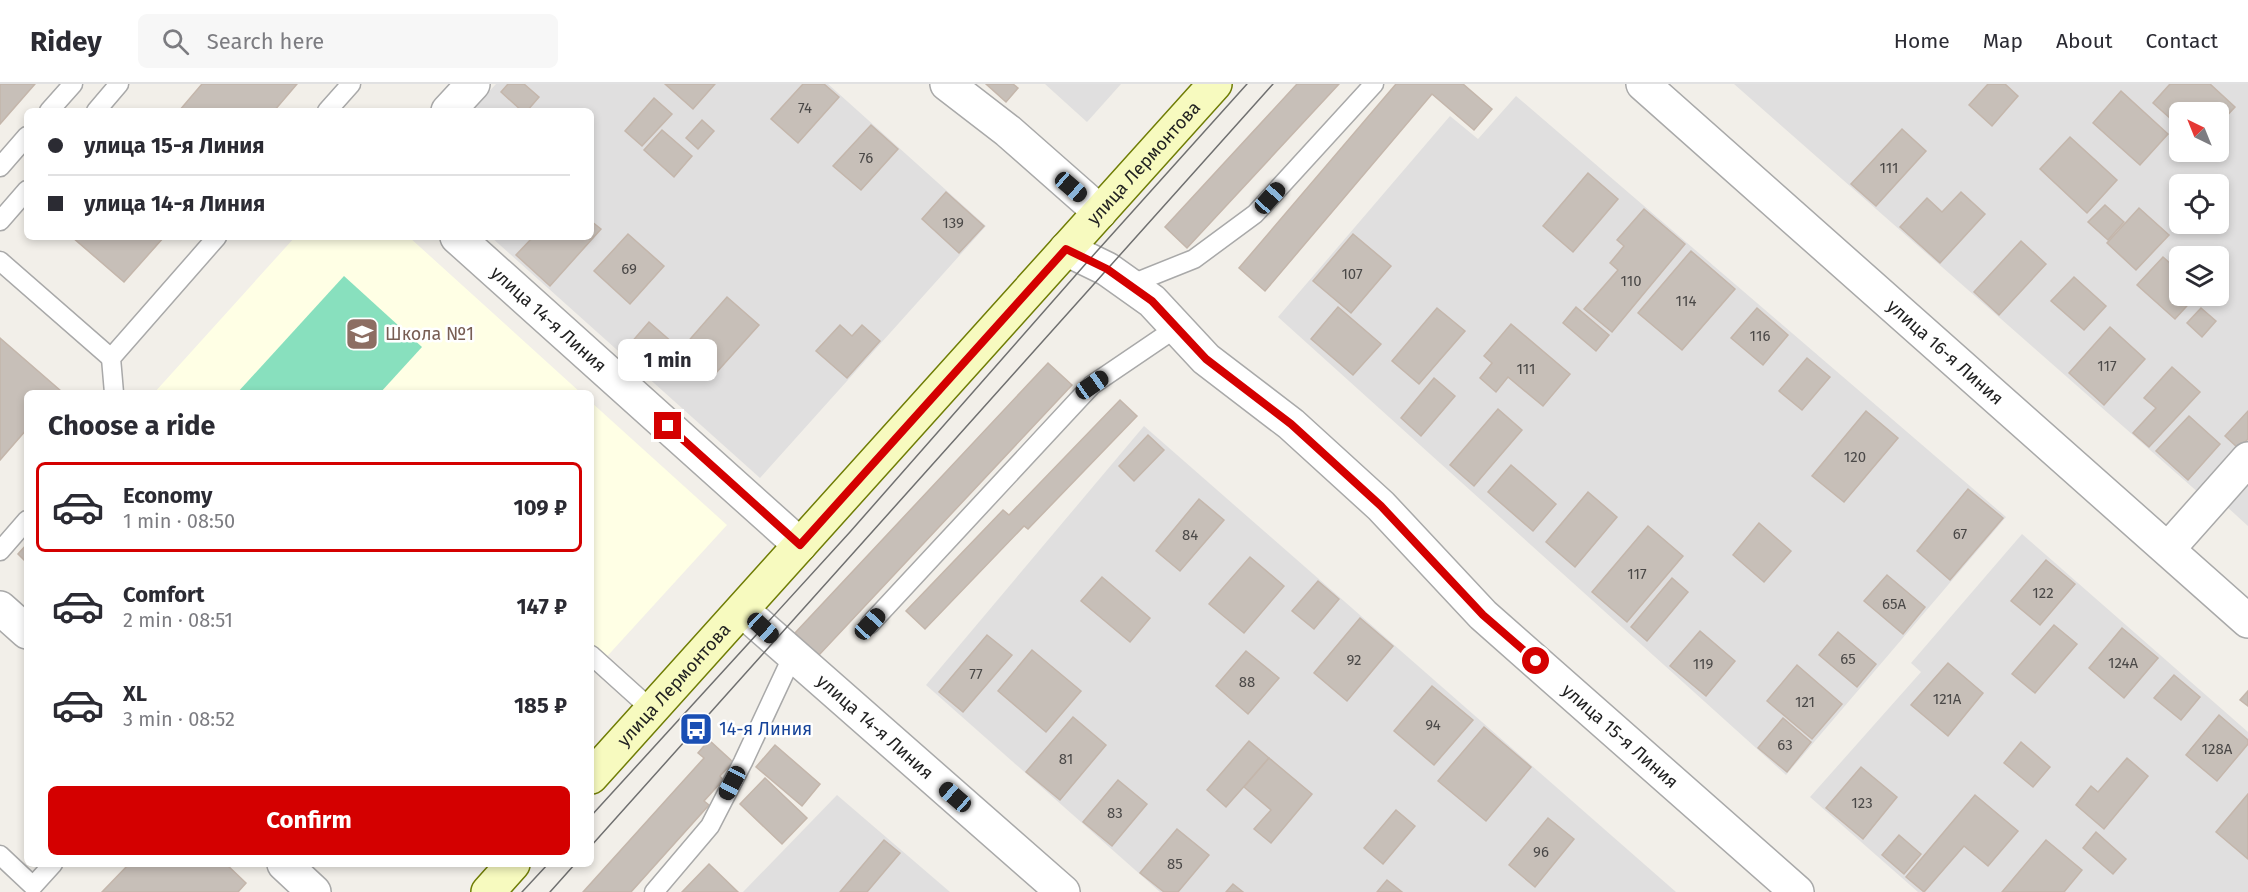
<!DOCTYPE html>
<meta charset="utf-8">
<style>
:root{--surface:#fff;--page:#f7f7f7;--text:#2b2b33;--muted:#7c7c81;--line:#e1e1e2;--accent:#d40000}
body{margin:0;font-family:"Fira Sans",sans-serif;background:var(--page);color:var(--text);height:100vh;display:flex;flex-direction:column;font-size:22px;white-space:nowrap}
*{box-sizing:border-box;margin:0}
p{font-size:20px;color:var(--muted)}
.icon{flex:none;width:33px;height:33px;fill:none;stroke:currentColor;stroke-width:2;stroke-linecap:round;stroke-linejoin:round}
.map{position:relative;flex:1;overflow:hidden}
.drawer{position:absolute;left:24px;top:306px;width:570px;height:477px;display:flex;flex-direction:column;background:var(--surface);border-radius:9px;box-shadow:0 3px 9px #0003}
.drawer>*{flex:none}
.top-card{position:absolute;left:24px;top:24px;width:570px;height:132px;border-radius:9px;box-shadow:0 3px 9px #0003;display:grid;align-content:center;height:132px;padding:0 24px;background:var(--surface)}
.needle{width:39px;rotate:317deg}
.controls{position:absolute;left:2169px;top:18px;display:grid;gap:12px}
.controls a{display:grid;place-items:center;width:60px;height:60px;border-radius:9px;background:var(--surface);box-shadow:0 3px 9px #0003;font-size:30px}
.end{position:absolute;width:27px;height:27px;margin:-14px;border:8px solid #d40000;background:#fff;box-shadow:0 0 0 3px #fff}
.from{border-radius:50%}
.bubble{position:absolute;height:42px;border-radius:9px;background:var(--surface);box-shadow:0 3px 9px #0003;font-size:20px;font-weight:700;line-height:42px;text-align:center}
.car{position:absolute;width:18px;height:36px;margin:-18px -9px;border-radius:8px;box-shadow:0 0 4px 2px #0007;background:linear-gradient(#222 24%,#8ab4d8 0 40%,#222 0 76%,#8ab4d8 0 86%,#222 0)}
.top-card b{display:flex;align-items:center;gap:21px;height:57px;font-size:22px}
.top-card b+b{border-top:2px solid var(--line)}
.top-card i{width:15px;height:15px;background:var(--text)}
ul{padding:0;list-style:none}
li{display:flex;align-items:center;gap:18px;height:90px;margin:0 12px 9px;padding:0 12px;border:3px solid transparent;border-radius:9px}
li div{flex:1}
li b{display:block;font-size:22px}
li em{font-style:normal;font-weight:700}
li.on{border-color:var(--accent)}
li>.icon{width:54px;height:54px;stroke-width:1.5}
h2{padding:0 24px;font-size:27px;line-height:72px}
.cta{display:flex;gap:12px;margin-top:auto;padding:12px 24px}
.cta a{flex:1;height:69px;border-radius:9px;background:var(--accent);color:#fff;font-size:24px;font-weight:700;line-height:69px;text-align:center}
header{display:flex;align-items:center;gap:36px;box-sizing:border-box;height:84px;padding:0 30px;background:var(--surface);border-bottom:2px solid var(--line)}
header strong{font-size:28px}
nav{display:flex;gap:33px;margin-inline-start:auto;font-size:21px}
.search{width:420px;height:54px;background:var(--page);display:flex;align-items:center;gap:15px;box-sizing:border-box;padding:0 21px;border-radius:9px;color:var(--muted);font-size:22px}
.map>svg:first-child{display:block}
.residential{fill:#e0dfdf;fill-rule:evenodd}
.education{fill:#ffffe5}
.pitch{fill:#88e0be}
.building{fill:#c7bfb8;stroke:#c4b6ab;stroke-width:1.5}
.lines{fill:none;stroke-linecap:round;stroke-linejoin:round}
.service-casing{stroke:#a9a9a9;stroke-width:21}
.minor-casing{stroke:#a9a9a9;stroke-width:36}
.secondary-casing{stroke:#707d05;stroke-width:36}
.service{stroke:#fff;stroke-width:18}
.minor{stroke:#fff;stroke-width:33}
.secondary{stroke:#f7fabf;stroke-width:33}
.tram{stroke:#707070;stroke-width:1.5}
.route{stroke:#d40000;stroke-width:8}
.labels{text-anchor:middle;stroke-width:5;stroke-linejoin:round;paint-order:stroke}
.number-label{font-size:15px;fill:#4b4948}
.street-label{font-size:18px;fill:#222;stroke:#fff}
.education-label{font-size:18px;fill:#785e54;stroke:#fff;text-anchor:start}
.transit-label{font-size:18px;fill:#164399;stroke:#fff;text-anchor:start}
</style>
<header>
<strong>Ridey</strong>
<div class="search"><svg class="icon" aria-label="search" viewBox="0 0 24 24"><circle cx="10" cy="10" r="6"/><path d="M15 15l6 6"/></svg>Search here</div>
<nav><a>Home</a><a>Map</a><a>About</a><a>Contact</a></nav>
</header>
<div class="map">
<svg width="2248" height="808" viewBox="0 0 2248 808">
<rect width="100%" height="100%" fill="#f2efe9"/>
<g class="residential">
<polygon points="496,0 828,0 986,142 760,394 491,153 591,153 591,27 471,27"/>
<polygon points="1045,0 1121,0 1087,38"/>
<path d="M 1734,0 L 2248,0 L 2248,357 L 2200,410 ZM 2180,28 L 2218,28 L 2218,68 L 2180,68 ZM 2180,100 L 2218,100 L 2218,140 L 2180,140 ZM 2180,172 L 2218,172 L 2218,212 L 2180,212 Z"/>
<polygon points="1516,12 2006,433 1786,691 1278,233 1450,32 1478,55"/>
<polygon points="1144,342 1676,808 1160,808 926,601"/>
<polygon points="2248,394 2248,442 2225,421"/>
<polygon points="2022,450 2248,648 2248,808 1918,808 1810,713 1921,588 1911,579"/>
<polygon points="837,711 950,808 743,808"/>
</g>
<g class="education">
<polygon points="295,153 409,153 581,309 154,309"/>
<polygon points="591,318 727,441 591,590"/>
</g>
<polygon class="pitch" points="344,192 422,263 380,309 237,309"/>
<g class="building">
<polygon points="0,0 35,0 0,40"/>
<polygon points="202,0 297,0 274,27 179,27"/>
<polygon points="508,0 524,0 539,13 527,27 522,27 501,8"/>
<polygon points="665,0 715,0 693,25"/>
<polygon points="803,0 824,0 839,13 798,59 771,35"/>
<polygon points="986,0 1013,0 1018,4 1006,18"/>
<polygon points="1297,0 1339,0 1187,164 1165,143"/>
<polygon points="1396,0 1463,0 1492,25 1474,46 1432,10 1265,207 1239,184"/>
<polygon points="1988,0 2005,0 2018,12 1992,42 1969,21"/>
<polygon points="2170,0 2210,0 2235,23 2218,41 2218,28 2180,28 2180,43 2153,19"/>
<polygon points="2121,7 2168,50 2140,81 2093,39"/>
<polygon points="654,14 672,30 642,62 625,47"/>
<polygon points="702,36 714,47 698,65 686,54"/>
<polygon points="871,41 898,65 861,106 833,82"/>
<polygon points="1902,45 1926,67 1876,122 1851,100"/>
<polygon points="662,46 692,72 674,93 644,66"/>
<polygon points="2070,53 2117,96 2087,129 2040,85"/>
<polygon points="1588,89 1618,115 1573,168 1543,142"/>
<polygon points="946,108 984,142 959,169 922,135"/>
<polygon points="1961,108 1985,130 1940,179 1900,143 1927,114 1942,128"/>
<polygon points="2105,121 2124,138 2108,156 2088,138"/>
<polygon points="2139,124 2169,151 2136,186 2107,159"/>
<polygon points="1644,125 1685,160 1612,248 1584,225 1618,186 1610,179 1624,162 1617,156"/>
<polygon points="591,137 601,145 550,202 516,171 533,153 591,153"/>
<polygon points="628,150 664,182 630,220 594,187"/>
<polygon points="1353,150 1391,182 1351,229 1313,197"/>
<polygon points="72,153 164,153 124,198"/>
<polygon points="2021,157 2046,180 1999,231 1974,208"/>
<polygon points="1691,167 1735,205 1682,266 1638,229"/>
<polygon points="2163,173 2180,188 2180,212 2196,212 2175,235 2137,201"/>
<polygon points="2074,193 2106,222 2084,246 2051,217"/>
<polygon points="727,213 759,241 716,289 685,261"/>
<polygon points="1338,223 1381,260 1353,291 1311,255"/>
<polygon points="1576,223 1609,251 1596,267 1563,239"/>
<polygon points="1437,224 1465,247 1419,300 1392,277"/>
<polygon points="1757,224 1788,251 1763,281 1731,254"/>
<polygon points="2201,224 2216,237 2202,253 2187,239"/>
<polygon points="649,238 673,259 647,288 624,267"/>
<polygon points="1511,240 1570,290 1543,322 1508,293 1496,308 1480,294 1492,279 1484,272"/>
<polygon points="840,241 852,252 862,241 880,257 847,294 816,267"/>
<polygon points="2110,243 2145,275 2104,321 2069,289"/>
<polygon points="0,254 61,307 59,309 27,309 27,345 0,376"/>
<polygon points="1807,274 1830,293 1802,326 1779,307"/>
<polygon points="1048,279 1072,301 819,571 795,549"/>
<polygon points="2172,283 2200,308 2149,363 2133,349 2156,324 2144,314"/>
<polygon points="1434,294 1455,312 1421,352 1401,334"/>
<polygon points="1120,316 1137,332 1028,445 1024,442 925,545 906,527 1003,426 1009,431"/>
<polygon points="1498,325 1522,346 1474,402 1450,381"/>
<polygon points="1866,327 1898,354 1844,418 1812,392"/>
<polygon points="2248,327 2248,355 2239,365 2225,352"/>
<polygon points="2189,332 2220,360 2188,396 2156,367"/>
<polygon points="1148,351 1164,366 1134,397 1119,382"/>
<polygon points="1511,381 1556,420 1533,447 1488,408"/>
<polygon points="1968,405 2003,434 1950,496 1917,467"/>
<polygon points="1588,408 1617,433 1575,483 1546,458"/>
<polygon points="1199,415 1224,436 1180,487 1156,467"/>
<polygon points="1759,439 1791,467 1764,498 1733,471"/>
<polygon points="1648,442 1683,472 1627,538 1592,508"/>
<polygon points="27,460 27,479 18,470"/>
<polygon points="1250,473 1284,502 1244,549 1209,520"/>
<polygon points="2046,476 2075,500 2040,541 2011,517"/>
<polygon points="1887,491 1925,523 1903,550 1864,517"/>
<polygon points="1102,493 1150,534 1130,558 1081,517"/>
<polygon points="1672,494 1688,508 1647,557 1631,543"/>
<polygon points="1318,497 1339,515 1314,545 1292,527"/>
<polygon points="1360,534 1393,562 1347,617 1314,589"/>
<polygon points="2054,541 2077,560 2035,609 2012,590"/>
<polygon points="2122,544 2158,574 2124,614 2089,584"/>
<polygon points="1700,547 1735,577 1706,612 1670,582"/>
<polygon points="1838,548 1876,580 1857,603 1819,571"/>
<polygon points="987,551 1012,571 963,628 939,608"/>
<polygon points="1032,566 1081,607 1046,648 998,607"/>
<polygon points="1246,567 1279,594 1248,630 1216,602"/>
<polygon points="1948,579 1983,609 1948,652 1911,621"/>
<polygon points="1797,581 1842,620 1812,655 1767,617"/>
<polygon points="2174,591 2200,613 2181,636 2154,614"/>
<polygon points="1432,602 1473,636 1434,681 1394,647"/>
<polygon points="2248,607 2248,622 2240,616"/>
<polygon points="2219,631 2248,656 2248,660 2217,697 2186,671"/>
<polygon points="1073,633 1106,661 1060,716 1026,688"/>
<polygon points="1783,634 1811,658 1787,688 1758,664"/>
<polygon points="1484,643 1531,683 1486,737 1438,697"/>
<polygon points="709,656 733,678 720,692 723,696 704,717 709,721 631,808 583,808 704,674 698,669"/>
<polygon points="1249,657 1269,674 1226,723 1207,706"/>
<polygon points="2021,658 2050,683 2033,703 2004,679"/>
<polygon points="775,661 820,700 802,722 756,683"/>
<polygon points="1269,674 1312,710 1271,759 1254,745 1271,726 1244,703"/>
<polygon points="2127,674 2148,692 2104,745 2076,721 2091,702 2098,708"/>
<polygon points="1861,683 1897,713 1863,755 1826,724"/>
<polygon points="765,694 807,734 782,760 740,720"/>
<polygon points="1118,696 1147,720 1112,762 1083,738"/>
<polygon points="2248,710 2248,775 2216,748"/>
<polygon points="1975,711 2018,747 1988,782 1964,762 1924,808 1906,793"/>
<polygon points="1396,726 1415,742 1383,780 1364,764"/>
<polygon points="1548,734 1574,755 1535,803 1509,781"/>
<polygon points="1177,745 1209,771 1178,808 1164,808 1140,789"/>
<polygon points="2096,748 2126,775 2113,790 2083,764"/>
<polygon points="1899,751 1921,770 1904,790 1882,771"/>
<polygon points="884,756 900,769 867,808 840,808"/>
<polygon points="2046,756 2082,786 2064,808 2002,808"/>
<polygon points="129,780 226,780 246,799 238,808 102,808"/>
<polygon points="709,780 738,808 682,808"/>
<polygon points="1387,796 1402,808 1377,808"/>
<polygon points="1233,800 1243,808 1226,808"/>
</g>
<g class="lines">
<g class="service-casing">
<g id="service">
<polyline points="49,27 73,0"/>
<polyline points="96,27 119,0"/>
<polyline points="327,27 351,0"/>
<polyline points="0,83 27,52"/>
<polyline points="0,137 27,106"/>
<polyline points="0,177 111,274"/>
<polyline points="1129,201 1194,175 1255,130 1374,0"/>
<polyline points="114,309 111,274 217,153"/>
<polyline points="0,467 27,436"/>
<polyline points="870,540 1092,301 1176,244"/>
<polyline points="591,571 652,626"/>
<polyline points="0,771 33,802 53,780"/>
<polyline points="654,808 710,742 743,678 793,571"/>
</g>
</g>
<g class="minor-casing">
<g id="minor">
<polyline points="947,0 1008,47 1100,128"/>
<path id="s1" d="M 1643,0 L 2248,537"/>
<polyline points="448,27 473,0"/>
<path id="s2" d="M 457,153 L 800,461"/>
<path id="s3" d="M 1066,165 L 1107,185 L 1152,217 L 1206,275 L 1291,340 L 1381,422 L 1483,531 L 1797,808"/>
<polyline points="2168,465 2248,375"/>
<polyline points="0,524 27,548"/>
<path id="s4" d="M 742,526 L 1063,808"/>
<polyline points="284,780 314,808"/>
</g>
</g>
<g class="secondary-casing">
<g id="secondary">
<path id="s5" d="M 591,693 L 1215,0"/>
<polyline points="488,808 513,780"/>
</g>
</g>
<use href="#service" class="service"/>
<use href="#minor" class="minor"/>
<use href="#secondary" class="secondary"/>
<g class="tram">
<polyline points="591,732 850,448 1089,176 1247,0"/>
<polyline points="591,762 1273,0"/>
<polyline points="522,808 548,780"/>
<polyline points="550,808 575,780"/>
</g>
</g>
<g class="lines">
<polyline class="route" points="668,342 800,461 1066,165 1107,185 1152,217 1206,275 1291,340 1381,422 1483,531 1536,577"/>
</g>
<defs>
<g id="school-square" transform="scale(1.725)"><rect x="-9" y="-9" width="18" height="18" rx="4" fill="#8d6e63" stroke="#fff"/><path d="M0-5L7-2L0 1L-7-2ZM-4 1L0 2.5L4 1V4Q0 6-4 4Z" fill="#fff"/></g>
<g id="bus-square" transform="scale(1.725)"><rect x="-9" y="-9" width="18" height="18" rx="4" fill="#1a4fb4" stroke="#fff"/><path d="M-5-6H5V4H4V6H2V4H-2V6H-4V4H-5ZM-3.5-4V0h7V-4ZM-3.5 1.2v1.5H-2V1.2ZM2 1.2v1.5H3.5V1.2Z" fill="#fff"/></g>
</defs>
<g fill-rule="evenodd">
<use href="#school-square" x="362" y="250"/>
<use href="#bus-square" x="696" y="645"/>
</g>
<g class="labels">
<g class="number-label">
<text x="805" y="29">74</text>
<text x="866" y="79">76</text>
<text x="1889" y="89">111</text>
<text x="953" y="144">139</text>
<text x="629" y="190">69</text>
<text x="1352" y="195">107</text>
<text x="1631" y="202">110</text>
<text x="1686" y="222">114</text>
<text x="1760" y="257">116</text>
<text x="2107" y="287">117</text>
<text x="1526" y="290">111</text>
<text x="1855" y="378">120</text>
<text x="1960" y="455">67</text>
<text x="1190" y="456">84</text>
<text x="1637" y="495">117</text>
<text x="2043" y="514">122</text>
<text x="1894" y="525">65А</text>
<text x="1848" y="580">65</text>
<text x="1354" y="581">92</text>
<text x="2123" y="584">124А</text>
<text x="1703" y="585">119</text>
<text x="976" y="595">77</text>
<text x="1247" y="603">88</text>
<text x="1947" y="620">121А</text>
<text x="1805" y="623">121</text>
<text x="1433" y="646">94</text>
<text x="1785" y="666">63</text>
<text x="2217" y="670">128А</text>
<text x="1066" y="680">81</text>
<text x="1862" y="724">123</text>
<text x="1115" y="734">83</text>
<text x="1541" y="773">96</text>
<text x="1175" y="785">85</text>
</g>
<g class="street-label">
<text dy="6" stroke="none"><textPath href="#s5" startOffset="826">улица Лермонтова</textPath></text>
<text dy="6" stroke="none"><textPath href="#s2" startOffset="123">улица 14-я Линия</textPath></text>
<text dy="6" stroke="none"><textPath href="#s1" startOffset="404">улица 16-я Линия</textPath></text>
<text dy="6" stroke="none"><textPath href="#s5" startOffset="124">улица Лермонтова</textPath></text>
<text dy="6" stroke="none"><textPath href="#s4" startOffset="177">улица 14-я Линия</textPath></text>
<text dy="6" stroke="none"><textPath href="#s3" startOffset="741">улица 15-я Линия</textPath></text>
</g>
<g class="education-label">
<text x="385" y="256">Школа №1</text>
</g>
<g class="transit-label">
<text x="719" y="651">14-я Линия</text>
</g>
</g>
</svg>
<div class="controls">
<a><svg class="needle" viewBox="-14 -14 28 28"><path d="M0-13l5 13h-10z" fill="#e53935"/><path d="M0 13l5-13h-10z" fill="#7c7c81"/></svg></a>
<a><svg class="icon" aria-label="locate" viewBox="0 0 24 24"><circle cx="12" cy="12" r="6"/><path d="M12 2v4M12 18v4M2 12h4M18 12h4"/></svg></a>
<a><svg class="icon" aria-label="layers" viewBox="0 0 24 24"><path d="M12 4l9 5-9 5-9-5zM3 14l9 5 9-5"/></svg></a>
</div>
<i class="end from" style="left:1536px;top:577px"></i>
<i class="end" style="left:668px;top:342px"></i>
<div class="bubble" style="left:618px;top:255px;width:99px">1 min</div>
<i class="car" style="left:1071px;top:103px;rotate:131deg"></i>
<i class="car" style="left:1270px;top:114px;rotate:42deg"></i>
<i class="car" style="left:1092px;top:301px;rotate:55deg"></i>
<i class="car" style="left:870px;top:540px;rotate:43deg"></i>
<i class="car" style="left:763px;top:544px;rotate:133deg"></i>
<i class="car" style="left:732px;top:699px;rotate:208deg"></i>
<i class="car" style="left:955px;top:713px;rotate:311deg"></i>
<div class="top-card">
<b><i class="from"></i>улица 15-я Линия</b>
<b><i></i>улица 14-я Линия</b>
</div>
<section class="drawer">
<h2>Choose a ride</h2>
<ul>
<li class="on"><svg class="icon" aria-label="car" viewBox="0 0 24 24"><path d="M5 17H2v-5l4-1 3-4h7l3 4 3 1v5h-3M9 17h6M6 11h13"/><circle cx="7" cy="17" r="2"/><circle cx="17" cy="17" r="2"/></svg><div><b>Economy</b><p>1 min · 08:50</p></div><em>109 ₽</em></li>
<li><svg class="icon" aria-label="car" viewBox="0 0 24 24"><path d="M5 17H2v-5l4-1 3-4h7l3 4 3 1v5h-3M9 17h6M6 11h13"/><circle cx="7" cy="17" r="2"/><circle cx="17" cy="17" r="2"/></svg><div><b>Comfort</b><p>2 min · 08:51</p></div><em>147 ₽</em></li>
<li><svg class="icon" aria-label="car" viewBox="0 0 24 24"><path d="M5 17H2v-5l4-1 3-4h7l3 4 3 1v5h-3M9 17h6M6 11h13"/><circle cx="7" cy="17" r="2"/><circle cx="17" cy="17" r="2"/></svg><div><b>XL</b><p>3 min · 08:52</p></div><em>185 ₽</em></li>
</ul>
<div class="cta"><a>Confirm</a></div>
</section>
</div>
